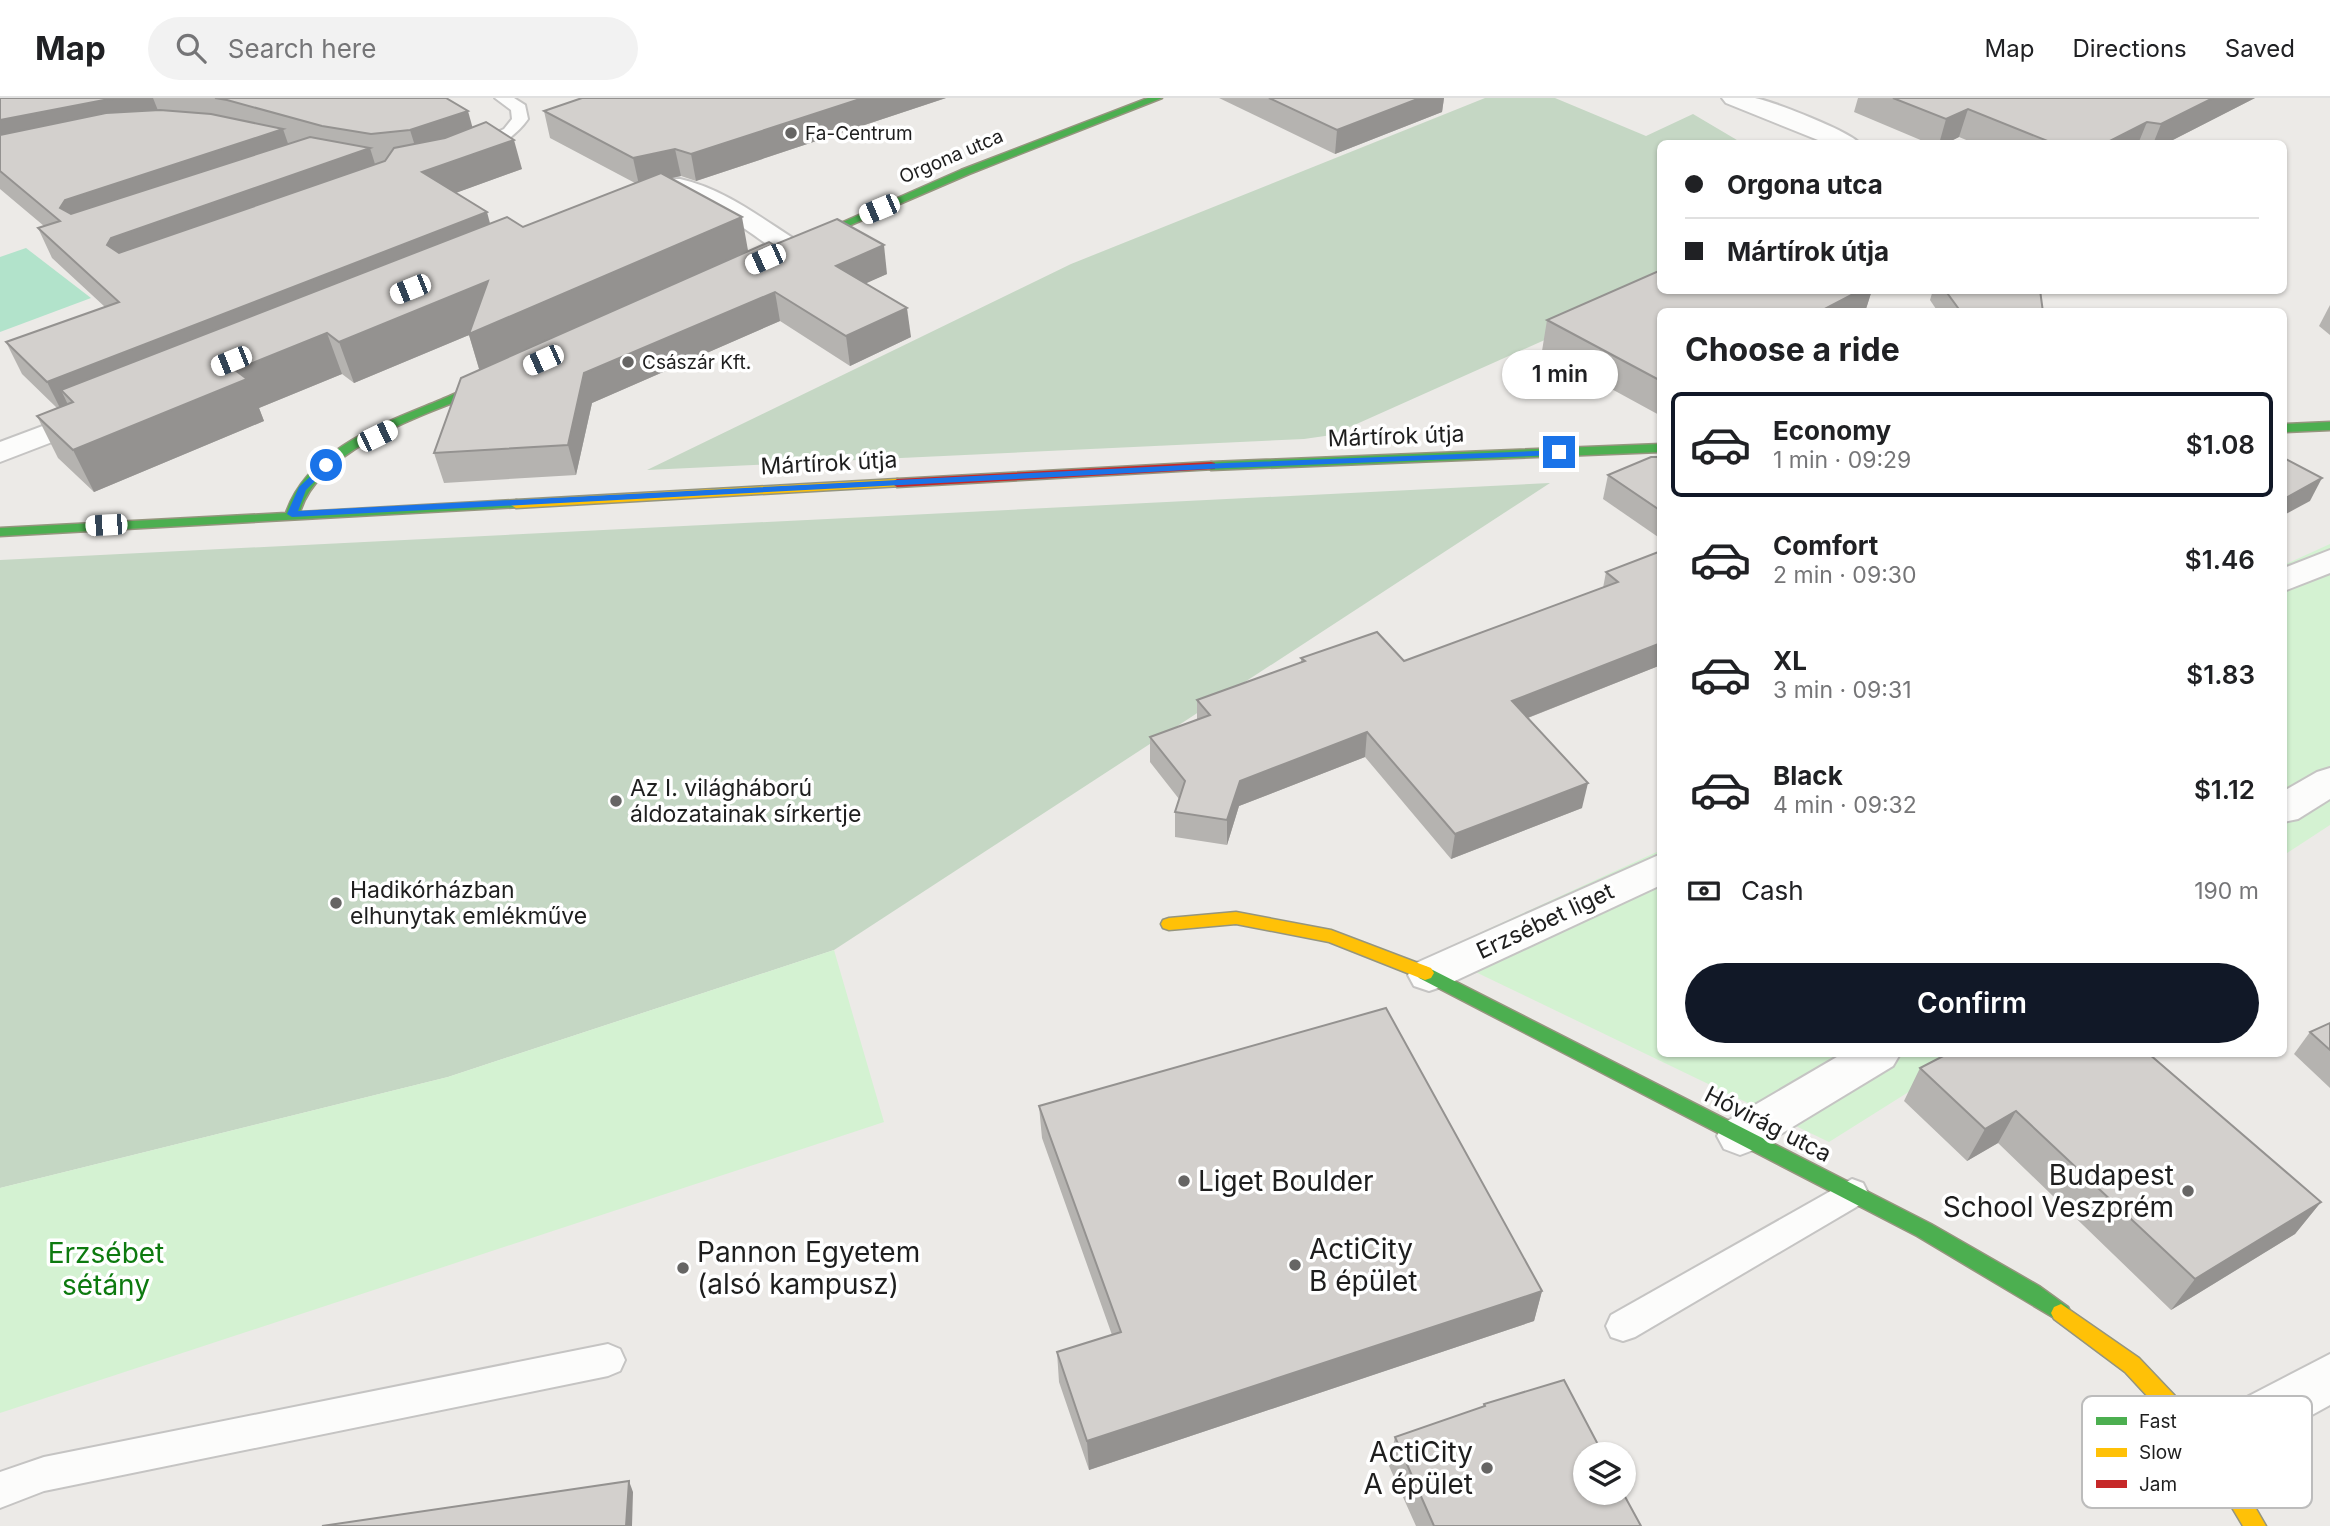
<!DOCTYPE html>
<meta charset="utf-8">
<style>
:root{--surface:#fff;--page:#f2f2f2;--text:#202124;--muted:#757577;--line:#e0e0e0;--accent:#111827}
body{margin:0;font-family:Inter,sans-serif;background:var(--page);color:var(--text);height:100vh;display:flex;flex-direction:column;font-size:26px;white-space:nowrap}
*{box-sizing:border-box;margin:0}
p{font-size:23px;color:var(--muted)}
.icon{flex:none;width:38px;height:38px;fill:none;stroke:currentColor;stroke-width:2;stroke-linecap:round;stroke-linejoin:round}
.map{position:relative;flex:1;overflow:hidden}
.sheet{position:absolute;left:1657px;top:210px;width:630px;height:749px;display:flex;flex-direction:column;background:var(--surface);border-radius:10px;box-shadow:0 2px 5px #0004}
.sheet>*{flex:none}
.hud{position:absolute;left:1657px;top:42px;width:630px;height:154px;border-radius:10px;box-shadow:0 2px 5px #0004;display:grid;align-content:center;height:154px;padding:0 28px;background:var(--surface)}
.controls{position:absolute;left:1573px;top:1344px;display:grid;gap:14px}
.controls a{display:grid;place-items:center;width:63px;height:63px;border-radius:50%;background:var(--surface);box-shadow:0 2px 5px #0004;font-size:35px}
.end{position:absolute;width:32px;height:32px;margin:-16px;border:9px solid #1a73e8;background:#fff;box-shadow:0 0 0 4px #fff}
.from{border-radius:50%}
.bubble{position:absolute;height:49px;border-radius:24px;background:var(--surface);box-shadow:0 2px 5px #0004;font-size:23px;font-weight:600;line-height:49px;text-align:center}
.car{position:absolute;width:21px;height:42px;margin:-21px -10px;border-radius:9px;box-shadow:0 0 5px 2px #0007;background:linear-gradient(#fff 24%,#345 0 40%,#fff 0 76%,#345 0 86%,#fff 0)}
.hud b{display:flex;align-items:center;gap:24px;height:66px;font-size:26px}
.hud b+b{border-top:2px solid var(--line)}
.hud i{width:18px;height:18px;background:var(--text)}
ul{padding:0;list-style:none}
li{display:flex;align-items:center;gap:21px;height:105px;margin:0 14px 10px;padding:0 14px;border:4px solid transparent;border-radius:10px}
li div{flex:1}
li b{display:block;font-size:26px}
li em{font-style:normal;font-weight:600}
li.active{border-color:var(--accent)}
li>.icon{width:63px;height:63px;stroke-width:1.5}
h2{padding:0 28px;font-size:32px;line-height:84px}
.pay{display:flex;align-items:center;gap:18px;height:77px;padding:0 28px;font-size:26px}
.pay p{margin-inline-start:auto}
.action{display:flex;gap:14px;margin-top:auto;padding:14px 28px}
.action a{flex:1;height:80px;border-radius:42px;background:var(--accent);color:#fff;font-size:28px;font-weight:600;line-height:80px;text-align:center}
header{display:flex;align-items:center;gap:42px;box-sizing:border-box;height:98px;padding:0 35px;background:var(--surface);border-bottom:2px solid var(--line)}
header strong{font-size:33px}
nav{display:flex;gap:38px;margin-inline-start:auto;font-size:24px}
.search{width:490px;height:63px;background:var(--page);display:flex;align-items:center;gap:18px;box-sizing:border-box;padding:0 24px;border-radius:38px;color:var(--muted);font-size:26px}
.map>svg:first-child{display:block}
.cemetery{fill:#c5d7c4}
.park{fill:#d4f2d2}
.pitch{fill:#b2e3cb}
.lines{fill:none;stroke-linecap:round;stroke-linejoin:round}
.lane-casing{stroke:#c5c4c3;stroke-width:4}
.street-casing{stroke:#c5c4c3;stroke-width:4}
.fast-casing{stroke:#95957e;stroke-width:3}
.slow-casing{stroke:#95957e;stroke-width:3}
.jam-casing{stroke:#95957e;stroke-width:3}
.lane{fill:#fcfcfb;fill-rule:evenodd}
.street{fill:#fcfcfb;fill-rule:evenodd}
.fast{fill:#4caf50;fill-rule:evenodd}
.slow{fill:#ffc107;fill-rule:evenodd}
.jam{fill:#c62828;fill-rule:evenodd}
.wall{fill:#b5b3b0}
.shaded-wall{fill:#949290}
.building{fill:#d3d0cd;stroke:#949290;stroke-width:2}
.route{fill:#1a73e8}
.poi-dot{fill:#666564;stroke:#fff;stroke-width:2.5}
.labels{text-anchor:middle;stroke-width:7;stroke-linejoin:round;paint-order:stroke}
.far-poi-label{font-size:19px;fill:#1e1e1e;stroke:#fff;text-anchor:start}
.far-street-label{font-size:19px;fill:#1e1e1e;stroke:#fff}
.street-label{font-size:23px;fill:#1e1e1e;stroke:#fff}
.poi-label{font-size:23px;fill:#1e1e1e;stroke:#fff;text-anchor:start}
.near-poi-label{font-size:28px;fill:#1e1e1e;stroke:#fff;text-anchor:start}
.near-park-label{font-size:28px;fill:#0d7a0f;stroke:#fff}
.key{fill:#fff;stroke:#bcbcbc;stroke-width:2}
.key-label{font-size:19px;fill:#1e1e1e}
</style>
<header>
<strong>Map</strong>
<div class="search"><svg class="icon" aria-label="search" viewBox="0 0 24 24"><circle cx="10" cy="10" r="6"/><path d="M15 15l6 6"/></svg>Search here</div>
<nav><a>Map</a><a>Directions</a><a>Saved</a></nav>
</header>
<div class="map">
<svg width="2330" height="1428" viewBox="0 0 2330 1428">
<rect width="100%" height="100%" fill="#eceae7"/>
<g class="cemetery">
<polygon points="1485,0 1555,0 1646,38 1693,16 1742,45 1661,46 1661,190 1332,337 1304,341 647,372 1071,166"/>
<polygon points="1550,385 834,852 448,979 0,1090 0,462"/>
</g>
<g class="park">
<polygon points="2330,446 2330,727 2284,757 2284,467"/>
<polygon points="1661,752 1661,956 1969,956 1829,1044 1436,855"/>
<polygon points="834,852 884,1024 0,1315 0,1090 448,979"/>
</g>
<polygon class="pitch" points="26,150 91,200 0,234 0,159"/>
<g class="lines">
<g class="lane-casing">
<g id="lane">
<path d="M 495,0 L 514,0 L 525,7 L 528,21 C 518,36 488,60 468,56 L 466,52 L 468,48 L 504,31 L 512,21 L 511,12 Z"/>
<polygon points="1852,1081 1863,1085 1868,1095 1863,1105 1635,1239 1623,1243 1611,1239 1606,1228 1611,1217"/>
<polygon points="608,1246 620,1251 625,1262 620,1273 608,1278 44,1393 0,1410 0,1374 44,1359"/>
</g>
</g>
<g class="street-casing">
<g id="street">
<path d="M 1722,0 C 1733,0 1745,0 1755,0 C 1772,3 1852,34 1860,46 L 1828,46 L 1726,5 Z"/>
<path d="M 680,81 C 725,91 761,120 799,144 L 803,150 L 799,156 L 790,158 L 781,156 C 755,139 710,102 681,97 C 664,93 650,108 633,103 L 629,98 C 638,85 665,81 680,81 Z"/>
<polygon points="96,308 107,311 111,317 107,323 0,364 0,344"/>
<polygon points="2330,452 2330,475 2284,493 2284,470"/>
<polygon points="2330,670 2330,701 2298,721 2284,724 2284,693 2317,674"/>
<polygon points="1661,756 1661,787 1444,888 1429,893 1414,888 1408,877 1414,866"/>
<polygon points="1842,956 1900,956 1893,968 1756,1051 1740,1057 1724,1051 1717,1038 1724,1025"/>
<polygon points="2330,1256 2330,1307 2225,1365 2207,1372 2189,1365 2181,1347 2189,1329"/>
</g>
</g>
<g class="fast-casing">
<g id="fast">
<polygon points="1148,0 1162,0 969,76 802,148 793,146 961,72"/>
<path d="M 498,279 L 504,283 L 502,286 C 441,311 321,345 300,414 L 516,402 L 521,403 L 521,409 L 0,438 L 0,430 L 286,415 C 307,352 382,326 438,303 C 457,295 478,285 498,279 Z"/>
<polygon points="2330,324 2330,332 2284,334 2284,326"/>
<polygon points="1661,346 1661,354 1211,372 1205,368 1211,364"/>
<polygon points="1425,868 1931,1126 2039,1188 2068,1209 2071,1215 2068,1221 2061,1224 1917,1138 1419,880 1416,875 1419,870"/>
</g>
</g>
<g class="slow-casing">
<g id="slow">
<polygon points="897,381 902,382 902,388 516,410 509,406 516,402"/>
<polygon points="1236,814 1331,832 1431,870 1434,875 1431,880 1425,882 1329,844 1236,826 1169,832 1163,830 1161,826 1163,822 1169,820"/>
<polygon points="2061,1206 2139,1260 2215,1340 2266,1428 2243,1428 2199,1354 2125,1274 2054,1221 2051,1215 2054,1209"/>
</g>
</g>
<g class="jam-casing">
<polygon id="jam" points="1211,364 1215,365 1215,371 897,389 891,385 897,381"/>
</g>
<use href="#lane" class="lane"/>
<use href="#street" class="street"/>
<use href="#fast" class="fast"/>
<use href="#slow" class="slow"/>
<use href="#jam" class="jam"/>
</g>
<g class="wall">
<polygon points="0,0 446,0 472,29 522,71 455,95 490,126 523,129 635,85 550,40 544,13 946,0 696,83 681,78 671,80 748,153 774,147 887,176 865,185 911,239 850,268 780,223 592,305 576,377 444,385 434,355 479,271 469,237 354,285 342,276 259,310 264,323 94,394 58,360 37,318 57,310 22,276 6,244 105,209 52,160 38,130 44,128 0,91"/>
<polygon points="1219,0 1444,0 1442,14 1335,56"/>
<polygon points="1858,0 2255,0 2165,46 1976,46 1959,39 1945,46 1930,46 1854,14"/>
<polygon points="1661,192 1872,192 1865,214 1661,214 1661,318 1542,253 1547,222"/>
<polygon points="1933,192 2040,192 2043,214 1938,214 1930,202"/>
<polygon points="2330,207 2330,237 2319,228"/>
<polygon points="1661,359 1661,441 1603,401 1608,377"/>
<polygon points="1661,453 1661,567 1528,620 1582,710 1451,761 1365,659 1239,708 1227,747 1175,739 1175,714 1179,701 1150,664 1150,639 1197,622 1197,602 1301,565 1301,560 1404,563 1603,490 1606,474"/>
<polygon points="2330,925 2330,990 2294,956 2310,934"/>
<polygon points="2151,957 2321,1104 2295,1136 2171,1212 1998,1045 1967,1063 1904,1003 1920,970"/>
<polygon points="1039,1008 1542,1193 1534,1223 1089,1372 1059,1284 1057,1254 1112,1237 1042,1040"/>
<polygon points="1484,1306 1641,1428 1416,1428 1389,1368 1395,1339 1483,1309"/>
</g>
<g class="shaded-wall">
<polygon points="123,0 153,0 163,25 0,53 0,22 104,2"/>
<polygon points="863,0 946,0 696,83 691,56"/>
<polygon points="1420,0 1444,0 1442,14 1335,56 1337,32"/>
<polygon points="2213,0 2255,0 2165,46 2153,46 2161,26"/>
<polygon points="1968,11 1959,39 1945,46 1939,46 1946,21"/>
<polygon points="468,13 476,42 419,61 410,32"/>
<polygon points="2147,24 2138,46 2104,46"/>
<polygon points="283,31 293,60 78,132 60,110 65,102"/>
<polygon points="514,42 522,71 431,104 422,74"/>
<polygon points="370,50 379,79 124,171 107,147 111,140"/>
<polygon points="675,51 681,78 639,87 633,60"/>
<polygon points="487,114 495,144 61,292 71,313 63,316 47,284"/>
<polygon points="742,119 749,158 481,277 469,237 354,285 339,244 488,183"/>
<polygon points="884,147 887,176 840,197 836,168"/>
<polygon points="1861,192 1872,192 1865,214 1819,214"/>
<polygon points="775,194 780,223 592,305 576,377 568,347 584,275"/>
<polygon points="907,210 911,239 850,268 846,238"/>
<polygon points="327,235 342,276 259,310 264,323 94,394 73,352 235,272"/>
<polygon points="2322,380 2310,403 2284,417 2284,401"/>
<polygon points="1661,545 1661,567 1507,628 1512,603"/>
<polygon points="1367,634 1365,659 1239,708 1227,747 1227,722 1240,683"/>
<polygon points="1588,685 1582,710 1451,761 1455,736"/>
<polygon points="2016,1013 1998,1045 1967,1063 1985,1031"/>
<polygon points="2321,1104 2295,1136 2171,1212 2195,1181"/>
<polygon points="1542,1193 1534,1223 1089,1372 1087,1343"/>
<polygon points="629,1383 633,1394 632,1428 626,1428"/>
</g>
<g class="building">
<polygon points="0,0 123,0 104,2 0,22"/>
<polygon points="215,0 446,0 468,13 410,32 371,36 322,28 227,2"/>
<polygon points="582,0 863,0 691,56 675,51 633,60 544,13"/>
<polygon points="1269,0 1420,0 1337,32"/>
<polygon points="1893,0 2213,0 2161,26 2147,24 2104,46 2055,46 1968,11 1946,21"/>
<polygon points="160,12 211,16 283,31 65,102 60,110 71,116 310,39 370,50 111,140 107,147 119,155 385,63 394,50 445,40 486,24 514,42 422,74 487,114 47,284 6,244 119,204 38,130 60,123 0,73 0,37 106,15"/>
<polygon points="661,75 742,119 469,236 488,183 339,244 327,235 235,272 247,281 73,352 37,318 73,304 61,292 507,119 523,129"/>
<polygon points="837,121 884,147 836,168 907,210 846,238 775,194 584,275 568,347 434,355 461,280 769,144 774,147"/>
<polygon points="1661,172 1661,192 1861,192 1819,214 1661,214 1661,283 1547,222"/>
<polygon points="1945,192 2040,192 2043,214 1961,214"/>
<polygon points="1651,359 1661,359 1661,413 1608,377"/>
<polygon points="2284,360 2322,380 2284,401"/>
<polygon points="1661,453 1661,545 1512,603 1588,685 1455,736 1367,634 1240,683 1227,722 1175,714 1185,683 1150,639 1210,617 1197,602 1305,563 1301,560 1377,534 1404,563 1618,484 1606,474"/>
<polygon points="1386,910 1542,1193 1087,1343 1057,1254 1121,1234 1039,1008"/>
<polygon points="2330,925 2330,952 2310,934"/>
<polygon points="1947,956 2149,956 2321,1104 2195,1181 2016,1013 1985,1031 1920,970"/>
<polygon points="1564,1282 1603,1356 1586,1356 1586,1395 1623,1395 1641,1428 1434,1428 1395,1339 1485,1308 1484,1306"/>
<polygon points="629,1383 626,1428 322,1428"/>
</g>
<polygon class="route" points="1562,352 1562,356 1559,357 1226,370 292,419 287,416 299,389 326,364 331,367 306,392 298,413 1226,365"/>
<g class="poi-dot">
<circle cx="791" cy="35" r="7"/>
<circle cx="628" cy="264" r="7"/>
<circle cx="616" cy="703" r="7"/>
<circle cx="336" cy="805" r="7"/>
<circle cx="1184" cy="1083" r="7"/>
<circle cx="2188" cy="1093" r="7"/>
<circle cx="1295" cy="1167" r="7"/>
<circle cx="683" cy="1170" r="7"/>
<circle cx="1487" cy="1370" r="7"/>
</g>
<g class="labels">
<g class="far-poi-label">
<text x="805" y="42">Fa-Centrum</text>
<text x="642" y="271">Császár Kft.</text>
</g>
<g class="far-street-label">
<text transform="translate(951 58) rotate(-23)" y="7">Orgona utca</text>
</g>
<g class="street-label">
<text transform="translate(1396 338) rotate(-2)" y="8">Mártírok útja</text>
<text transform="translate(829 365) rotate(-3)" y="8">Mártírok útja</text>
<text transform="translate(1545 823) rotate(-25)" y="8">Erzsébet liget</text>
<text transform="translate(1768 1026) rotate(27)" y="8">Hóvirág utca</text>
</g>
<g class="poi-label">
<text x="630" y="698">Az I. világháború<tspan x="630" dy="26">áldozatainak sírkertje</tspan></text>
<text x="350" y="800">Hadikórházban<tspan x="350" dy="26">elhunytak emlékműve</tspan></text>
</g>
<g class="near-poi-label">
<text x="2174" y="1087" text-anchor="end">Budapest<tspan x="2174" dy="32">School Veszprém</tspan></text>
<text x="1198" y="1093">Liget Boulder</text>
<text x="1309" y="1161">ActiCity<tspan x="1309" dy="32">B épület</tspan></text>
<text x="697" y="1164">Pannon Egyetem<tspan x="697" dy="32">(alsó kampusz)</tspan></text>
<text x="1473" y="1364" text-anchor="end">ActiCity<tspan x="1473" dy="32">A épület</tspan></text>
</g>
<g class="near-park-label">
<text x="106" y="1165">Erzsébet<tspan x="106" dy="32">sétány</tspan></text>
</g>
</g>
<rect x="2082" y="1298" width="230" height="112" rx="10" class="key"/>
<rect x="2096" y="1319" width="31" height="8" fill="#4caf50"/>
<rect x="2096" y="1350" width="31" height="9" fill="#ffc107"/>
<rect x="2096" y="1382" width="31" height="8" fill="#c62828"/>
<g class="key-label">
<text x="2139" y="1330">Fast</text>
<text x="2139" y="1361">Slow</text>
<text x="2139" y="1393">Jam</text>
</g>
</svg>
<div class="controls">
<a><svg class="icon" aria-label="layers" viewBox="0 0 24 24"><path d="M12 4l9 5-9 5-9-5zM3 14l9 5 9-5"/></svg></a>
</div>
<i class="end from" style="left:326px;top:367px"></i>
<i class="end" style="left:1559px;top:354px"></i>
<div class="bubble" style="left:1502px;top:252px;width:116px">1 min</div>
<i class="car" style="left:879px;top:111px;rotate:247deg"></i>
<i class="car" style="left:765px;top:161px;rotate:246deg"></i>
<i class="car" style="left:410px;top:191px;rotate:248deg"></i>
<i class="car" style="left:543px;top:262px;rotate:246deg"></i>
<i class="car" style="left:231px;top:263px;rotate:248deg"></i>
<i class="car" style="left:377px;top:338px;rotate:64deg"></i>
<i class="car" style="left:106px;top:427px;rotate:267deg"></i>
<div class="hud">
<b><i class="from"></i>Orgona utca</b>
<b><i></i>Mártírok útja</b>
</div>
<section class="sheet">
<h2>Choose a ride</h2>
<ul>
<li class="active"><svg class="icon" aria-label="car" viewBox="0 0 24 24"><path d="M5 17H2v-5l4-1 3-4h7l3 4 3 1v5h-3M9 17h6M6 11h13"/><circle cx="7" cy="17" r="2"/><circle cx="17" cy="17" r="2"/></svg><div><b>Economy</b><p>1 min · 09:29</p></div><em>$1.08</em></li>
<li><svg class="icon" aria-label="car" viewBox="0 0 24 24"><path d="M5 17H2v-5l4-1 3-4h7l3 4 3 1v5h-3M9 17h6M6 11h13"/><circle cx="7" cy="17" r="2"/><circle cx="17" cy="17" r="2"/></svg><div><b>Comfort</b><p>2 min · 09:30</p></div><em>$1.46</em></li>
<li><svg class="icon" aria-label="car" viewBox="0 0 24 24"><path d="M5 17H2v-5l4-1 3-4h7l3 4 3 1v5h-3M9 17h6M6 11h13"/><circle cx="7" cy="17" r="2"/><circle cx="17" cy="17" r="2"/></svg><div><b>XL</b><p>3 min · 09:31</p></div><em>$1.83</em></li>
<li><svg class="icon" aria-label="car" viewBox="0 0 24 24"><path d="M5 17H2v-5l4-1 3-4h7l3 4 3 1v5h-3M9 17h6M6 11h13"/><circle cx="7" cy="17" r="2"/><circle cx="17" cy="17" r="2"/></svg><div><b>Black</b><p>4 min · 09:32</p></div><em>$1.12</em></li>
</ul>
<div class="pay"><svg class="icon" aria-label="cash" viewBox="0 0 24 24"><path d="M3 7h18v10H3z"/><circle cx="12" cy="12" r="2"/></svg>Cash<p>190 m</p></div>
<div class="action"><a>Confirm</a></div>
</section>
</div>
